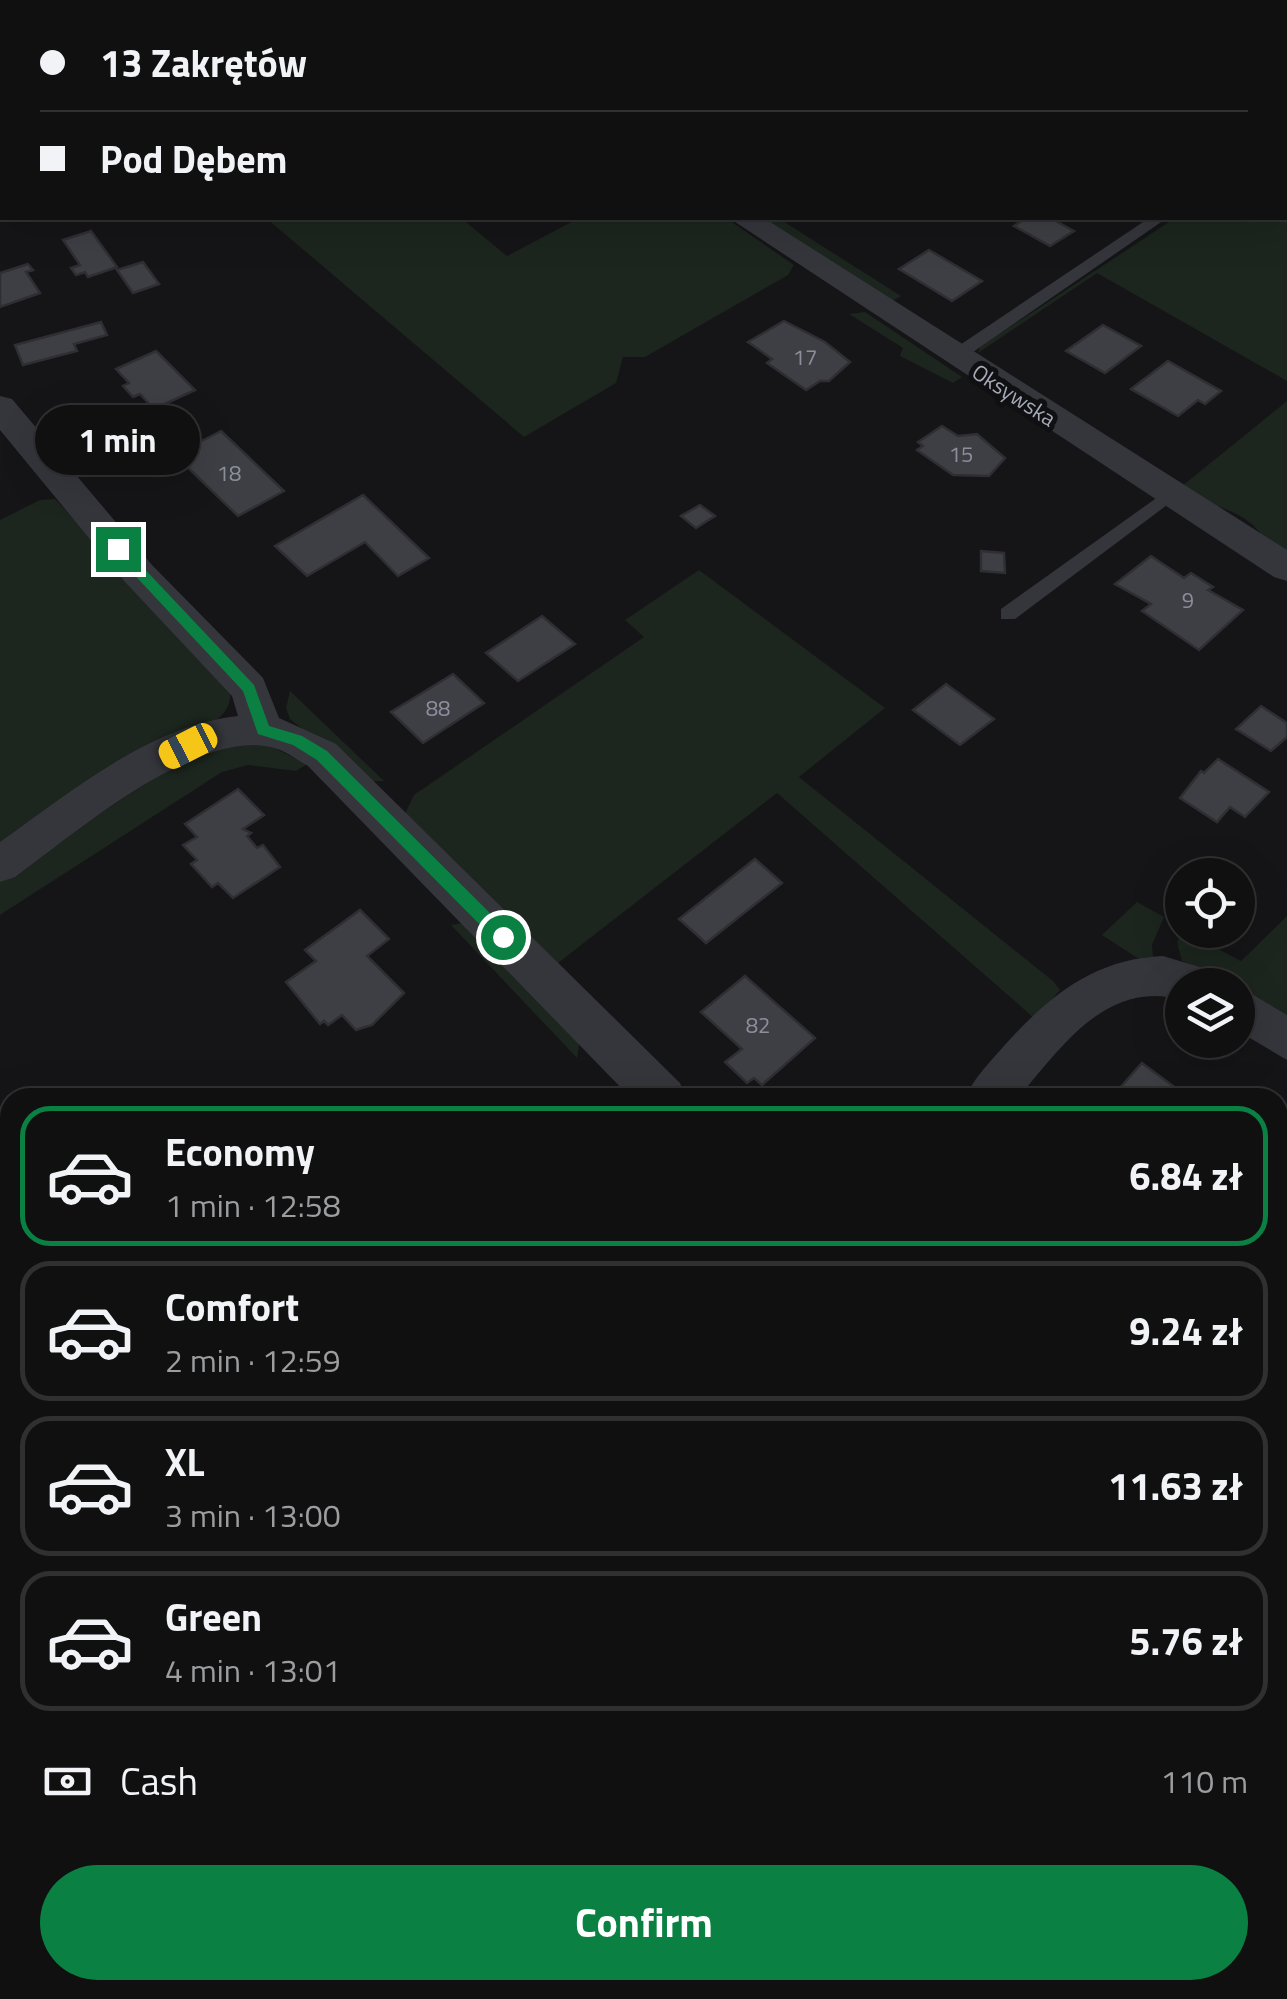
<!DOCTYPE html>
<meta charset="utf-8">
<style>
:root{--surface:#101011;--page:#19191a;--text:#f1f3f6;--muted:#9c9d9f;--line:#303031;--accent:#0b8043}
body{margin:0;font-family:"Titillium Web",sans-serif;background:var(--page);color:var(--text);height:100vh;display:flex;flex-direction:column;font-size:38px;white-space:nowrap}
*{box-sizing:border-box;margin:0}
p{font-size:32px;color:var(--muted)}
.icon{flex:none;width:55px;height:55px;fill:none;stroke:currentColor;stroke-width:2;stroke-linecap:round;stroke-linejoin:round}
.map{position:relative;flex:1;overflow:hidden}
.panel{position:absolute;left:0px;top:1088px;width:1288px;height:912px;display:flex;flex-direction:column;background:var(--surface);border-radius:30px 30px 0 0;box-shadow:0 10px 40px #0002,0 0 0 2px var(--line)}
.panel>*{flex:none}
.banner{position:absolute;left:0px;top:0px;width:1288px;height:220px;box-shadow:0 10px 40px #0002,0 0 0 2px var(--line);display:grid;align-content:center;height:220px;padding:0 40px;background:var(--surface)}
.buttons{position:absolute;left:1165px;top:858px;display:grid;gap:20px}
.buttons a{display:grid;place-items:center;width:90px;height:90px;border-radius:50%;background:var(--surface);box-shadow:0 10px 40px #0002,0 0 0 2px var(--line);font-size:50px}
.end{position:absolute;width:45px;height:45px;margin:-22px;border:12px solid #0b8043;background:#fff;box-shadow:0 0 0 5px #fff}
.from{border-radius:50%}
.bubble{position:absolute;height:70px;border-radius:35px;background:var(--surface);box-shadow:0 10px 40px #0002,0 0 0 2px var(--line);font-size:32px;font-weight:700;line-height:70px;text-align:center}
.car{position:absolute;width:30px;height:60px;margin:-30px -15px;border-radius:12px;box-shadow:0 0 8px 2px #0007;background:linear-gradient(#f5c518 24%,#345 0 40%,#f5c518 0 76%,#345 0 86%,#f5c518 0)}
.banner b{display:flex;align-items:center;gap:35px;height:95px;font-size:38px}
.banner b+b{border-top:2px solid var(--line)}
.banner i{width:25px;height:25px;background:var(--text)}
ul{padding:18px 0 0;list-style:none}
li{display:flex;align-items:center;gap:30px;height:140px;margin:0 20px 15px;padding:0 20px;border:5px solid var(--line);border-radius:30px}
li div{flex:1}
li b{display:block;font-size:38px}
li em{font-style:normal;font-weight:700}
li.current{border-color:var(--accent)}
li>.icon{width:90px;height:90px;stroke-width:1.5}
.pay{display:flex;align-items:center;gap:25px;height:110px;padding:0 40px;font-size:38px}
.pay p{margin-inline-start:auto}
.cta{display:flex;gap:20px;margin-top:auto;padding:20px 40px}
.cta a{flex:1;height:115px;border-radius:60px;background:var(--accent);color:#fff;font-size:40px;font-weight:700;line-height:115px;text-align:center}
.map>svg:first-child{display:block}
.green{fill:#1c251e}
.building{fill:#3e3f44;stroke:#2f2f33;stroke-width:2.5}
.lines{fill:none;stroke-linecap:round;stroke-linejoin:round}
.service{fill:#35363c;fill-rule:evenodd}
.minor{fill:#35363c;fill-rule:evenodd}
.route{fill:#0b8043}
.labels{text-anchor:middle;stroke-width:10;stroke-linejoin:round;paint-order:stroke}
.number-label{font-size:22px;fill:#8b8f9b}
.far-street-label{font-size:22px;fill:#a5aab8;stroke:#101012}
</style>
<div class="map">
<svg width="1287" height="1999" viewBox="0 0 1287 1999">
<rect width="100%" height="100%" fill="#151517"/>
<g class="green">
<polygon points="471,0 878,0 882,2 466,2"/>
<polygon points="997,0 1287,0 1287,381 1097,273 978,353 980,347 1175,218 1285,218 1285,2 993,2"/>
<polygon points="266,218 461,218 507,256 579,218 726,218 794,265 788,275 645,357 623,357 616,383 524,437"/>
<polygon points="754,218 778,218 901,296 886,305"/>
<polygon points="865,312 962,377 953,383 900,356 903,348 849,314"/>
<path d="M 1287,401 L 1287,559 C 1269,549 1262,530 1245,519 C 1223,504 1198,504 1177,490 Z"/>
<path d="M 55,499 L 230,687 C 233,709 221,717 205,729 L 0,850 L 0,520 L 40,500 Z"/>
<polygon points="699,570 885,708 799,777 1053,981 1060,990 1035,1019 777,793 558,963 405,814 414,795 644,637 625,620"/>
<polygon points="290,691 384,781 367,781 290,719 286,708"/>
<polygon points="245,745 270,746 307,764 296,771 248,765 222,772 0,915 0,879 191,754"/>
<polygon points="1137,902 1164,917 1152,945 1153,957 1139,959 1102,935"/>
<polygon points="1287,916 1287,1024 1238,985 1182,961 1177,943 1182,930 1241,961"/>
<polygon points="469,922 580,1039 577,1058 451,925"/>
<polygon points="1287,1203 1287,1622 1278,1614 1278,1214"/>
<polygon points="10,1922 10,1990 160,1990 168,1999 0,1999 0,1929"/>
</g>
<g class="building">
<polygon points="1026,218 1050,218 1074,231 1050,246 1014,226"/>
<polygon points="91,231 117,267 88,277 85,272 76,275 71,268 80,265 63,240"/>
<polygon points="929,250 982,281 952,301 899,269"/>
<polygon points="143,262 159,284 133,293 117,270"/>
<polygon points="28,264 33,270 26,272 40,293 0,307 0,273"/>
<polygon points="784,321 825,342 850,362 829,381 820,381 806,390 767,363 772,359 748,342"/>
<polygon points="101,322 107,335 74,344 77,351 23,365 15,345"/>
<polygon points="1103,325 1141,346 1105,373 1066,351"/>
<polygon points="156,351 195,390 154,409 140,394 133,397 123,386 129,383 116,369"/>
<polygon points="1168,361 1221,391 1205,404 1198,400 1178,416 1131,389"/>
<polygon points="942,426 958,436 977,434 1005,458 989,476 953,475 917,450 923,446 918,442"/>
<polygon points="221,431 284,491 238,516 175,455"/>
<polygon points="363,495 429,558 398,576 365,542 307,576 275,546"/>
<polygon points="700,505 715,516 696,528 681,516"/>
<polygon points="981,551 1004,553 1005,573 981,571"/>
<polygon points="1151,556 1184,578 1191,573 1213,587 1208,590 1243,610 1199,650 1142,611 1151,604 1115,584"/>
<polygon points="542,616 575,644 518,681 486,653"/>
<polygon points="453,674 484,703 423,743 391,712"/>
<polygon points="946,684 994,719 960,745 913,710"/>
<polygon points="1261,706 1287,723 1287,737 1271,751 1236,729"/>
<polygon points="1218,759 1269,792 1245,817 1230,807 1217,822 1180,798 1201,771 1204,773"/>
<polygon points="238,789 264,815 243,829 251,833 247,836 257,848 263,845 280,867 233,898 218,883 212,887 191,864 197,860 183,845 197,837 185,824"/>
<polygon points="755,859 782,883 706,943 679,919"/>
<polygon points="360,910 389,939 367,956 404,993 372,1025 356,1030 342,1015 328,1025 324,1021 320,1024 286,982 316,961 305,950"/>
<polygon points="745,976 815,1038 762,1085 754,1078 747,1083 725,1062 742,1049 701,1012"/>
<polygon points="1142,1063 1189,1098 1111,1098"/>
<polygon points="10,1204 10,1390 4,1395 0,1211"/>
<polygon points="274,1990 406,1990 398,1999 384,1999 381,1994 376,1999 281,1999"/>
</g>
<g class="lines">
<g class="service">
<polygon points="1149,218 1167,218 960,361 948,361 948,353"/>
<polygon points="1169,489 1175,491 1175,499 1015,619 1001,619 1001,609"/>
<polygon points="1278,1627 1287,1631 1287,1665 1278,1661"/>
</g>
<g class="minor">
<polygon points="410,0 439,0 441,2 412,2"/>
<polygon points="729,218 764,218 1287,550 1287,581 1274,577"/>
<path d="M 0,396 L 12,399 L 152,565 L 263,678 L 279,718 L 336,744 L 680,1083 L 686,1098 L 631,1098 L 308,766 C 297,760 286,751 274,748 C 197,727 73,835 15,877 L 0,882 L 0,842 C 71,792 149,726 238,716 L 232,696 L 126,583 L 0,430 Z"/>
<path d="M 1163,956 L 1213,971 L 1219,985 L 1182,985 L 1182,1000 C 1107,979 1061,1047 1018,1098 L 965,1098 C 974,1078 989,1063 1003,1047 C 1048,997 1093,959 1163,956 Z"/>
<polygon points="1238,986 1287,1015 1287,1060 1238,1031"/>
</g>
</g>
<polygon class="route" points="113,545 122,545 254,685 269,726 302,736 327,751 509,932 509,942 497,942 317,760 293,745 258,734 243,691 113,552"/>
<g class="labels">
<g class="number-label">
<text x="805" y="365">17</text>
<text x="961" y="462">15</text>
<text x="229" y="481">18</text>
<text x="1188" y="608">9</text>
<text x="438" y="716">88</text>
<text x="758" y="1033">82</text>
</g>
<g class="far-street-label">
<text transform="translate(1014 395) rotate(33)" y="8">Oksywska</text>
</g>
</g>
</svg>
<div class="buttons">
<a><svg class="icon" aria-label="locate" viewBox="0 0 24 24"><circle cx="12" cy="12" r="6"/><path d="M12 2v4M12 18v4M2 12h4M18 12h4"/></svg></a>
<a><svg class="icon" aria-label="layers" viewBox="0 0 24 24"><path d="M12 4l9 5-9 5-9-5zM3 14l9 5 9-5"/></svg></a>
</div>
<i class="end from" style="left:503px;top:937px"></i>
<i class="end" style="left:118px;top:549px"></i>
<div class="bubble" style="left:35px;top:405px;width:165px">1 min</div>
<i class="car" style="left:188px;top:746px;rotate:243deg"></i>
<div class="banner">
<b><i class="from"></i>13 Zakrętów</b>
<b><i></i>Pod Dębem</b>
</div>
<section class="panel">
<ul>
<li class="current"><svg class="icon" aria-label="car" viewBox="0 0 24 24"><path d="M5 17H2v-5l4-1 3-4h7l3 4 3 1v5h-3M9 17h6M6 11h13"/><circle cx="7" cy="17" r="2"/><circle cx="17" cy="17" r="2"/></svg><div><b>Economy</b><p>1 min · 12:58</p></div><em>6.84 zł</em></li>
<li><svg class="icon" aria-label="car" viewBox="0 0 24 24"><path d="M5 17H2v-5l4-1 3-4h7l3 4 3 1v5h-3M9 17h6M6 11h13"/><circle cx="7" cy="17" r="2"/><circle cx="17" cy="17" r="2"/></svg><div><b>Comfort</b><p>2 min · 12:59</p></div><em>9.24 zł</em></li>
<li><svg class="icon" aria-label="car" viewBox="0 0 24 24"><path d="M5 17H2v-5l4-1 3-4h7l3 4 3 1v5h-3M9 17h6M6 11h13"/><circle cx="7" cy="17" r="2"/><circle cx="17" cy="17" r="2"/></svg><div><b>XL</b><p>3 min · 13:00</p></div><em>11.63 zł</em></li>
<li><svg class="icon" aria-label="car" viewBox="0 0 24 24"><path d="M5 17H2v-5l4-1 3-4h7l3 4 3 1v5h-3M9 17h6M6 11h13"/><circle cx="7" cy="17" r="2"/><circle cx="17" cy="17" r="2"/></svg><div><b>Green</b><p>4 min · 13:01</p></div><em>5.76 zł</em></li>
</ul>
<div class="pay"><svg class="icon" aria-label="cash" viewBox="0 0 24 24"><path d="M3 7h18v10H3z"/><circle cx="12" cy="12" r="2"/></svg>Cash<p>110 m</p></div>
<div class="cta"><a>Confirm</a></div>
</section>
</div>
